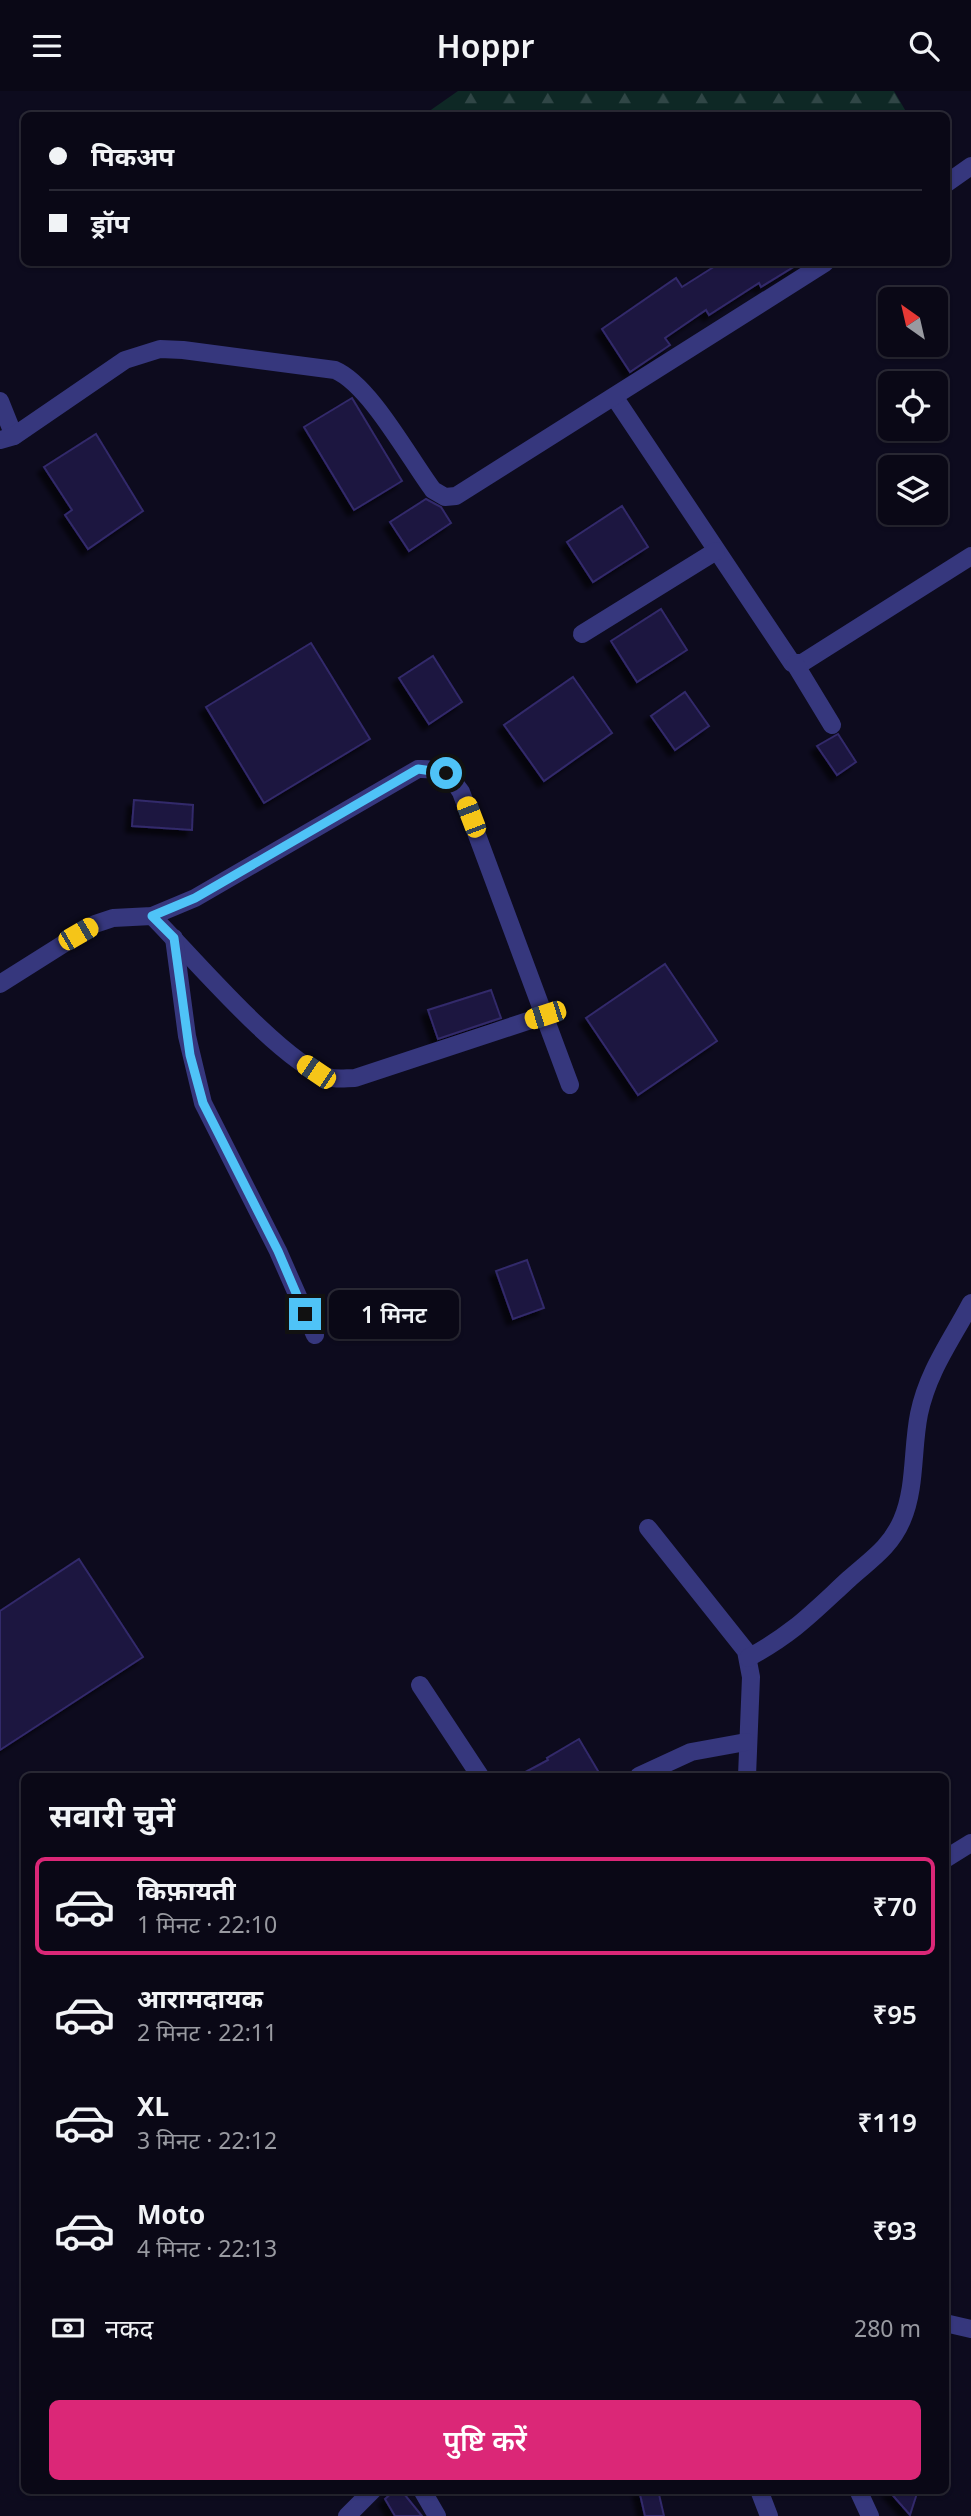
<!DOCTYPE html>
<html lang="hi">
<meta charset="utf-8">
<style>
:root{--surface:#0a0816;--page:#13111f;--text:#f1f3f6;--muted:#999aa1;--line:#2a2935;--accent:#db2777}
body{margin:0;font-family:"Noto Sans","Noto Sans Devanagari",sans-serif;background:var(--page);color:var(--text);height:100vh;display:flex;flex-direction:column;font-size:26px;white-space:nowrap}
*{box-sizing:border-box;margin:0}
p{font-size:23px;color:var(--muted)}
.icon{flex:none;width:38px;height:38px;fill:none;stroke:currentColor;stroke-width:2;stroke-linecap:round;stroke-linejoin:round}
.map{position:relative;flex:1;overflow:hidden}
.sheet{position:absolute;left:21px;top:1682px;width:928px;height:721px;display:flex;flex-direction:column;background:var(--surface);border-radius:10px;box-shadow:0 2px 5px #0004,0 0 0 2px var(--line)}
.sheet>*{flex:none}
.top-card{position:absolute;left:21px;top:21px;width:929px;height:154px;border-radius:10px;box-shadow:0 2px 5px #0004,0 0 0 2px var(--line);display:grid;align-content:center;height:154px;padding:0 28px;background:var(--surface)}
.needle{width:46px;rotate:326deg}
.tools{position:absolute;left:878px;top:196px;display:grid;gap:14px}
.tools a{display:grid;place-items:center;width:70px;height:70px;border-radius:10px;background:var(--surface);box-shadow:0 2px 5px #0004,0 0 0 2px var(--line);font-size:35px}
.end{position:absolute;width:32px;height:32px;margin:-16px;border:9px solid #4fc3f7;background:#111;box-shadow:0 0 0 4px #111}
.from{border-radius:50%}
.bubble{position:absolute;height:49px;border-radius:10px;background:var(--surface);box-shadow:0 2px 5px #0004,0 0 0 2px var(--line);font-size:23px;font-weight:600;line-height:49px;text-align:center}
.car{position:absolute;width:21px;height:42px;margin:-21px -10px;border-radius:9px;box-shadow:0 0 5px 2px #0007;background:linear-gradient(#f5c518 24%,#345 0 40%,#f5c518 0 76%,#345 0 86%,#f5c518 0)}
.top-card b{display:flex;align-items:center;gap:24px;height:66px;font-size:26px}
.top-card b+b{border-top:2px solid var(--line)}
.top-card i{width:18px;height:18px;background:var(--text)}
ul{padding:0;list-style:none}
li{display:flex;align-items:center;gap:21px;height:98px;margin:0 14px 10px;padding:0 14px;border:4px solid transparent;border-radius:10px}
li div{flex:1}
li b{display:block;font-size:26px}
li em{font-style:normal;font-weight:600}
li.current{border-color:var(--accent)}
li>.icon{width:63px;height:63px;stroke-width:1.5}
h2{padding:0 28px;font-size:32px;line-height:84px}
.pay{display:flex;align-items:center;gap:18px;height:77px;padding:0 28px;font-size:26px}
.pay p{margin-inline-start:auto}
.primary-button{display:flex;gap:14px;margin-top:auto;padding:14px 28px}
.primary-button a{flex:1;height:80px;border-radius:10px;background:var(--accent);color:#fff;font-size:28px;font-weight:600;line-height:80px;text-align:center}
header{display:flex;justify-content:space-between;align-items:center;height:91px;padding:0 28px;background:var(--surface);font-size:32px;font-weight:600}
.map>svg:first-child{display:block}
.forest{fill:url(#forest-firs)}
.building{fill:#1d173f;stroke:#32296b;stroke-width:2;filter:url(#shadow)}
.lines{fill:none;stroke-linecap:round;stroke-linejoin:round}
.street{stroke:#36377d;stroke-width:18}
.route{stroke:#4fc3f7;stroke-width:9}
</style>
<header><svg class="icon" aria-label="menu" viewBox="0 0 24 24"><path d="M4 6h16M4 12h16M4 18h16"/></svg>Hoppr<svg class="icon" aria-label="search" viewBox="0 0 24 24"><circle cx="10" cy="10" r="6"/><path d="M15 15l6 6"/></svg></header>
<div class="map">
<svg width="971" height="2425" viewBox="0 0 971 2425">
<defs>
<pattern id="forest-firs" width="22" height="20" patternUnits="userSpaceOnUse" patternTransform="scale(1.75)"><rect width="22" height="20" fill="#0e2825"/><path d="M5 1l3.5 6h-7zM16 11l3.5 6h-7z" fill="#304646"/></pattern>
<filter id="shadow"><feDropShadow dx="-6" dy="6" stdDeviation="2" flood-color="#0009"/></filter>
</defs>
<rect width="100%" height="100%" fill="#0d0b1e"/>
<polygon class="forest" points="458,0 894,0 908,24 430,24 428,21"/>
<g class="building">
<polygon points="720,172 800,172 761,196 759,192 709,224 706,219 665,247 670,254 630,281 602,238 676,187 682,196"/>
<polygon points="352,307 402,390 354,419 304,336"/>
<polygon points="96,343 143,420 88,458 65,424 72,419 44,376"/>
<polygon points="426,408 441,416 451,432 409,460 390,431"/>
<polygon points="622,415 648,456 593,491 567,451"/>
<polygon points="661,518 687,559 637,591 611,550"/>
<polygon points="311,552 370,648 264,712 206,616"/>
<polygon points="433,565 462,611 429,633 399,587"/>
<polygon points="573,586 612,642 544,690 504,634"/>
<polygon points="685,601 709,635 675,659 651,625"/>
<polygon points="838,643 856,671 837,684 817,655"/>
<polygon points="134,709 193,714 192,739 132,735"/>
<polygon points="665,873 717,950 638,1004 586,927"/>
<polygon points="491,899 501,927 438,948 428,919"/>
<polygon points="527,1169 544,1217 513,1228 496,1180"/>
<polygon points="79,1468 143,1566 0,1659 0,1520"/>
<polygon points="579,1648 601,1685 518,1685 548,1669 547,1667"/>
<polygon points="395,2399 401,2399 422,2425 395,2425 385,2408"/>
<polygon points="639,2399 658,2399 664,2425 645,2425"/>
<polygon points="888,2399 918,2399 910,2424"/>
</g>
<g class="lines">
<g class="street">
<polyline points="947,92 971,75"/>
<polyline points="615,307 792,572 802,572 971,465"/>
<polyline points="0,310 14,345"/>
<path d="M 0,349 L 14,345 L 125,269 L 160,258 L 183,259 L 335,279 C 370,294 409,367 433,399 L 445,406 L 456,405 L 825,172"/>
<polyline points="582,543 716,460"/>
<polyline points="795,573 832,634"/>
<path d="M 152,825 C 189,862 282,972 328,986 C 337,989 346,987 355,987 L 546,924"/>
<polyline points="174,847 187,945 203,1012 278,1160 315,1244"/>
<path d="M 0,893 L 95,833 L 113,827 L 152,825 L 195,807 L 418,678 C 439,677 450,684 461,701 L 570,994"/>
<polyline points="648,1437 746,1560 751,1586 747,1685"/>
<path d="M 748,1567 C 794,1542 812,1522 849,1488 C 870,1469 890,1457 902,1429 C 916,1397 912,1357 919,1323 C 928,1280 951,1250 971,1212"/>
<polyline points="420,1594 480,1685"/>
<polyline points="639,1685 691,1661 746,1651"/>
<polyline points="945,1768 971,1752"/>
<polyline points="945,2232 971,2238"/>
<polyline points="422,2399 437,2425"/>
<polyline points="759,2399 769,2425"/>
<polyline points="858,2399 870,2425"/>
<polyline points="347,2425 373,2399"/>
</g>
</g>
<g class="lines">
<polyline class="route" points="305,1223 278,1160 203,1012 190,964 174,847 152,825 195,807 418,678 446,682"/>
</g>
</svg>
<div class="tools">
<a><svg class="needle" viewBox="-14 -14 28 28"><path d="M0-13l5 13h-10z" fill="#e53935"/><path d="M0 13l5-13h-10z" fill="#999aa1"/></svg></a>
<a><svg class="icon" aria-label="locate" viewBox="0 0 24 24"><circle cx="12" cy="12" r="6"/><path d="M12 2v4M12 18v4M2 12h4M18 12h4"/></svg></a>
<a><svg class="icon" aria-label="layers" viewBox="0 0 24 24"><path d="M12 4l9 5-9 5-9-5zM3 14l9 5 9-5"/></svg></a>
</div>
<i class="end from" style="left:446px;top:682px"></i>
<i class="end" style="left:305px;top:1223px"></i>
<div class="bubble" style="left:329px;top:1199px;width:130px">1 मिनट</div>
<i class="car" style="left:471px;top:726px;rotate:339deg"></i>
<i class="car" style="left:78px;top:843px;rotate:60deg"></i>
<i class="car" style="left:545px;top:924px;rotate:252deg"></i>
<i class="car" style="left:316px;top:981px;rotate:304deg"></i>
<div class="top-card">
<b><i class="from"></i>पिकअप</b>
<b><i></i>ड्रॉप</b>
</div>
<section class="sheet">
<h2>सवारी चुनें</h2>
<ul>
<li class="current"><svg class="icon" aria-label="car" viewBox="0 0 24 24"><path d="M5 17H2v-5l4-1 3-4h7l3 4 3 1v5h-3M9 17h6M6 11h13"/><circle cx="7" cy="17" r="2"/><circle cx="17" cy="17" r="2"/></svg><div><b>किफ़ायती</b><p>1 मिनट · 22:10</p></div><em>₹70</em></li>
<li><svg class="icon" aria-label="car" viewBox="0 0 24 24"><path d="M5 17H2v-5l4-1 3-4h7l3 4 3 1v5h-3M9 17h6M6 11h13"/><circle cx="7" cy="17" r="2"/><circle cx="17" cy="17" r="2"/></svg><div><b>आरामदायक</b><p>2 मिनट · 22:11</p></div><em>₹95</em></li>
<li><svg class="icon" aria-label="car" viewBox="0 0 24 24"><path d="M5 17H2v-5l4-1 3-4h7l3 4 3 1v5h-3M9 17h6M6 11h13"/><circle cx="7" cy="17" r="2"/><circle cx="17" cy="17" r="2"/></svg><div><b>XL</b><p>3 मिनट · 22:12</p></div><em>₹119</em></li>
<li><svg class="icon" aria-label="car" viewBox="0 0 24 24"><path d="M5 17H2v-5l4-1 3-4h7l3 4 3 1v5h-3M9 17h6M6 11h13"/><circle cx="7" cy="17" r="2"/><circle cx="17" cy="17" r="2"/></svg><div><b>Moto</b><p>4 मिनट · 22:13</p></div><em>₹93</em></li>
</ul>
<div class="pay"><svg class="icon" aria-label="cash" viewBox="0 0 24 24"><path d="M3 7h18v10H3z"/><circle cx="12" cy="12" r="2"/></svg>नकद<p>280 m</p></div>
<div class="primary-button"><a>पुष्टि करें</a></div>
</section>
</div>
